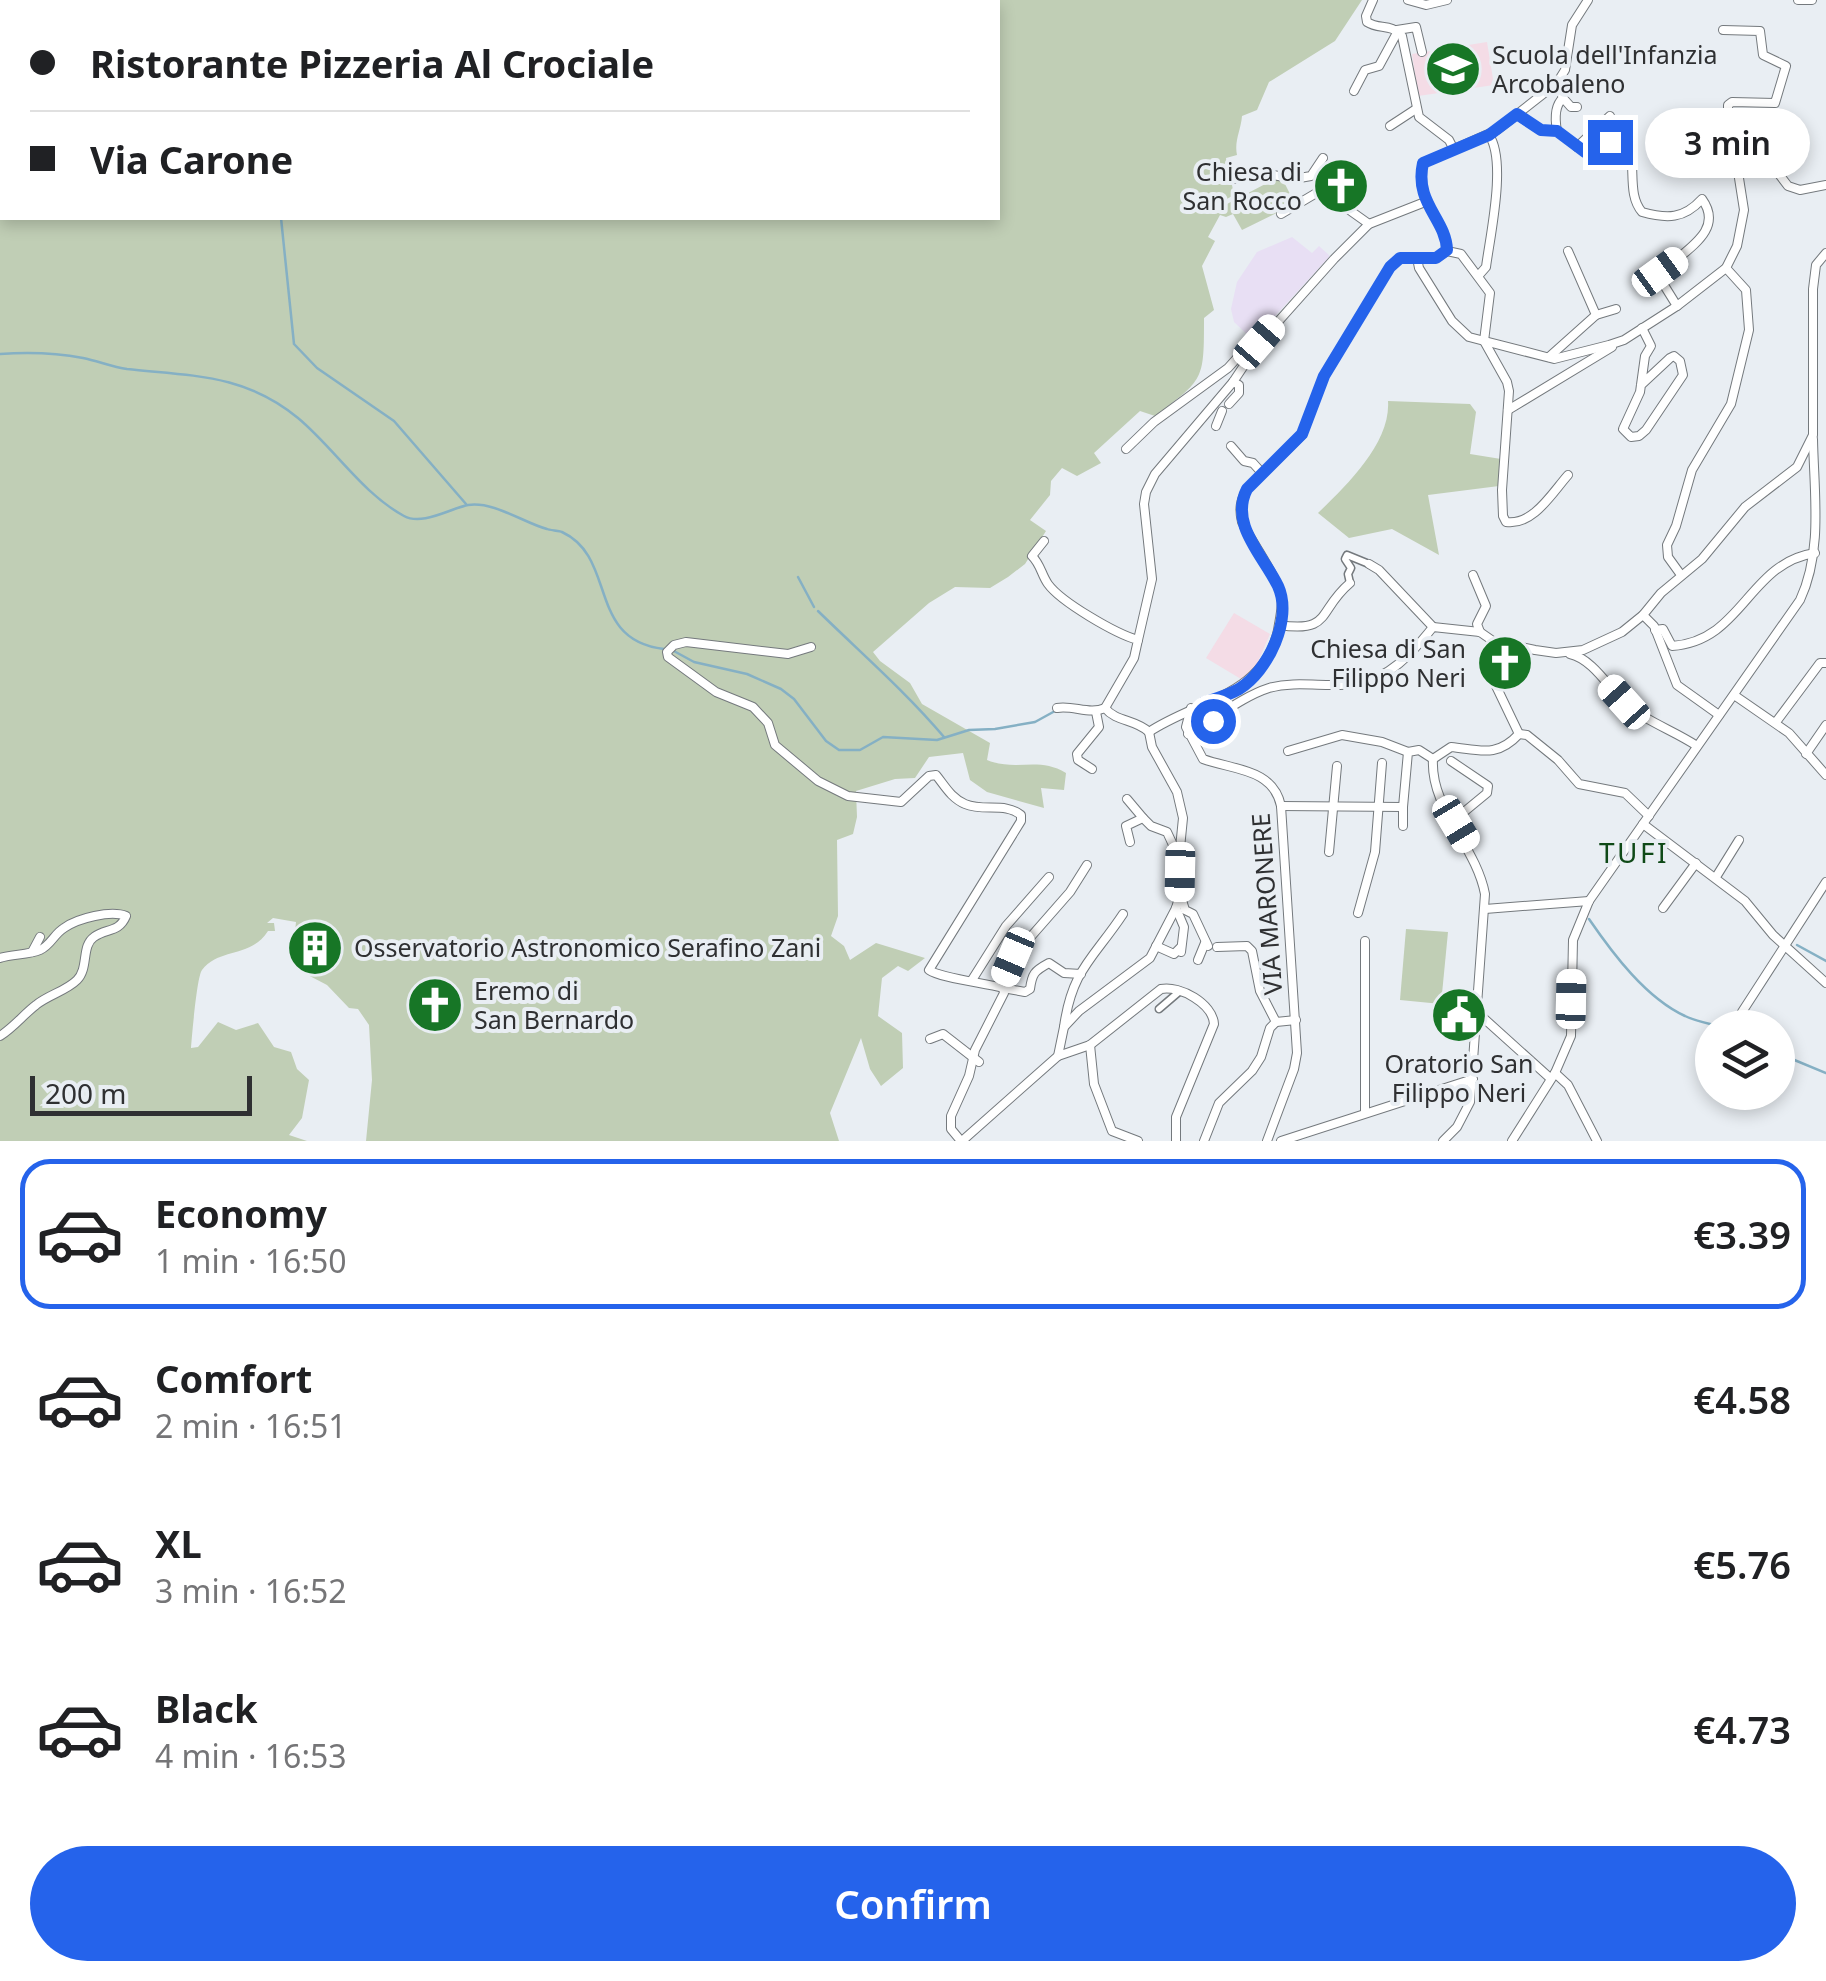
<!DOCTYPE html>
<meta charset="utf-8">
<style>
:root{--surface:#fff;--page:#f6f6f6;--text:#202124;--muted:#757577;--line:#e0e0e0;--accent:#2563eb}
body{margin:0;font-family:"Noto Sans",sans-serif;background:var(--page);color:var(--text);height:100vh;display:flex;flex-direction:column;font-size:38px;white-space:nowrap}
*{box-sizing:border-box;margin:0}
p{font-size:32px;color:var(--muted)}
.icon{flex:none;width:55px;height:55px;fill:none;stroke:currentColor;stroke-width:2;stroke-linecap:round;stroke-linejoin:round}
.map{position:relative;height:1141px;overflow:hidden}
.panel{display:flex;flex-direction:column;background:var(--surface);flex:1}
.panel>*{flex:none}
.hud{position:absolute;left:0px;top:0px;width:1000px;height:220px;box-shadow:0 5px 15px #0003;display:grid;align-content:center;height:220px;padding:0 30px;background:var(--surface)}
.tools{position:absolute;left:1695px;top:1010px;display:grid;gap:20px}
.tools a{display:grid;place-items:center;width:100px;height:100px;border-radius:50%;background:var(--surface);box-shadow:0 5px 15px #0003;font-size:50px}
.scale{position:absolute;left:30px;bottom:25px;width:222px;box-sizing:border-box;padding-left:10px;border:5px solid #2f3032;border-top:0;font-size:28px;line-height:35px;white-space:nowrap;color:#2f3032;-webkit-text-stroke:8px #e9eef3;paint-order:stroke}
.end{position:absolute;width:45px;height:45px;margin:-22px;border:12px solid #2563eb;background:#fff;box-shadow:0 0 0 5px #fff}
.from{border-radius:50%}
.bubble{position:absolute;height:70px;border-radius:35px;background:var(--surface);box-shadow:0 5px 15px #0003;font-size:32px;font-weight:600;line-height:70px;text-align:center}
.car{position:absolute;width:30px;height:60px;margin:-30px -15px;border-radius:12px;box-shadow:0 0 8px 2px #0007;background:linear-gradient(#fff 24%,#345 0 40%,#fff 0 76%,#345 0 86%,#fff 0)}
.hud b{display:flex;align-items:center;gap:35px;height:95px;font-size:38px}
.hud b+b{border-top:2px solid var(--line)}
.hud i{width:25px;height:25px;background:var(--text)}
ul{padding:18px 0 0;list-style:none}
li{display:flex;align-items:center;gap:30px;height:150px;margin:0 20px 15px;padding:0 10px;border:5px solid transparent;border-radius:30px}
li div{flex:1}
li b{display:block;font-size:38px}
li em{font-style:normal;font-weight:600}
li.active{border-color:var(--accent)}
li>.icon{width:90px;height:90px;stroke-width:1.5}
.action{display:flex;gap:20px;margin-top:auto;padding:20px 30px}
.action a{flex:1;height:115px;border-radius:60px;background:var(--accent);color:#fff;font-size:40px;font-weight:600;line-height:115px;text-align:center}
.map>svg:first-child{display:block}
.industrial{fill:#e8dff4}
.education{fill:#f4dce6}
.green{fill:#c0ceb5;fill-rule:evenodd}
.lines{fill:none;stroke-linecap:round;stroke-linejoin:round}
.stream{stroke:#85b0c4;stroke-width:2.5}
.pedestrian-tunnel{stroke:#c4c8cc;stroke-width:6;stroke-dasharray:6 3;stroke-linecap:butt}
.pedestrian-casing{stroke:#74797d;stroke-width:9}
.minor-casing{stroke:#74797d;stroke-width:10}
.pedestrian{stroke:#fff;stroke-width:6}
.minor{stroke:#fff;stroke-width:8}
.route{stroke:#2563eb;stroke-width:12}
.labels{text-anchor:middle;stroke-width:8;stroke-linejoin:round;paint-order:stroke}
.poi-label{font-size:25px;fill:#2f3032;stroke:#e9eef3;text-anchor:start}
.street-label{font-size:25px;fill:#2f3032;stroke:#e9eef3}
.neighbourhood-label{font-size:28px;letter-spacing:2.5px;fill:#0f4917;stroke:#e9eef3}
</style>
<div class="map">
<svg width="1826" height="1141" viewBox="0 0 1826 1141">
<rect width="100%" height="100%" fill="#e9eef3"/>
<polygon class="industrial" points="1292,237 1312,253 1319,246 1330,256 1253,340 1234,322 1231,309 1237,282 1257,252"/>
<g class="education">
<polygon points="1487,42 1494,85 1418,96 1412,54"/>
<polygon points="1234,613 1270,634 1256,666 1241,679 1206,658"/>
</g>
<g class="green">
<path d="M 0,0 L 1362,0 L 1335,41 L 1269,82 L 1257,110 L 1242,116 C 1241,130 1234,141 1237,155 L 1226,158 L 1227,167 L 1223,172 L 1231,180 L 1234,195 L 1225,200 L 1227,204 L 1275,179 L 1284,182 L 1295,204 L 1242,230 L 1233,214 L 1226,217 L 1220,215 L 1208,237 L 1215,241 L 1202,266 L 1214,310 L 1204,318 C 1204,381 1204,379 1155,416 L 1140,411 L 1094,453 L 1101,463 L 1077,476 L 1062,468 L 1051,481 L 1050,495 L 1030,520 L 1046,531 L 1025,564 L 1008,577 L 990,588 L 955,587 L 929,603 L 873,652 L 880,661 L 910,683 L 922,704 L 990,743 L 987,760 C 1017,772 1038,756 1066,773 L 1064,790 L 1041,788 L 1044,808 L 987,792 L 970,780 L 963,753 L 929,757 L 915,778 L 895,779 L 856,791 L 857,817 L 853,834 L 837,840 L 838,916 L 831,936 L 844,946 L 850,960 L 876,943 L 925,958 L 908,971 L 898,966 L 882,978 L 878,1016 L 902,1033 L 903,1068 L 881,1086 L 870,1069 L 861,1038 L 830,1113 L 839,1141 L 366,1141 L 372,1080 L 369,1025 L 358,1009 L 349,1008 L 327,985 L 304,973 L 293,950 L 296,922 L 273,918 L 267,923 L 274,923 L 275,931 L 268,931 C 250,959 220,947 202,970 C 197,976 192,1035 191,1048 L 198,1047 L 218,1022 L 236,1030 L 258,1023 L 274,1047 L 291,1052 L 297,1069 L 309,1080 L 302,1118 L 289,1135 L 307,1141 L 0,1141 ZM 2,2 L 998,2 L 998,218 L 2,218 Z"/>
<path d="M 1388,401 L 1470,404 L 1476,412 L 1470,454 L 1501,459 L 1499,486 L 1428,495 L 1439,555 L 1392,529 L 1349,538 L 1318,513 C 1346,486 1391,443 1388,401 Z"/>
<polygon points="1406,929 1448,932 1441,1004 1400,1000"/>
</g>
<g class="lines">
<g class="stream">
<polyline points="214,0 214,2"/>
<polyline points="281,218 294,344 317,368 394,421 466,504"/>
<path d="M 0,354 C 26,352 57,353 83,358 C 98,361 112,367 127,369 C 192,376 245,374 298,418 C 334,448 362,493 404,516 C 422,526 449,509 468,505 C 494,501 524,523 547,529 C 549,530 561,531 562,532 C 618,558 586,640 664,649"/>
<polyline points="798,577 814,607"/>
<path d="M 818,611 C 860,652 906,692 944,737"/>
<polyline points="672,650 694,662 747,674 781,689 794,699 826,741 839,750 860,750 883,737 937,740 969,730 995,729 1035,722 1055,711"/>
<path d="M 1589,919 C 1613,954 1646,998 1685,1016 C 1697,1022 1712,1024 1725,1028"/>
<polyline points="1797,945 1826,961"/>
<polyline points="1778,1056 1792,1059 1826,1073"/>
</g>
<polyline class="pedestrian-tunnel" points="428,1017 438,1019"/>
<g class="pedestrian-casing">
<g id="pedestrian">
<polyline points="1350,583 1348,574 1351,568 1345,559 1347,555 1369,564"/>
<polyline points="1159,1009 1180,991"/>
<polyline points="438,1019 441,1020"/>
</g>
</g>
<g class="minor-casing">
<g id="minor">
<path d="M 1373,0 L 1366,16 L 1367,22 C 1379,30 1391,23 1402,36 L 1419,117 L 1449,140 L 1453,148"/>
<polyline points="1408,0 1426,5 1447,0"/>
<polyline points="1798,0 1812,0"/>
<polyline points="1397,30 1416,27 1422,52"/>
<polyline points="1723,30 1760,31 1763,55 1786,66 1775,103 1732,102 1728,105 1728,118 1744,146"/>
<path d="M 1557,83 L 1563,98 C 1554,106 1555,120 1557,131"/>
<polyline points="1354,91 1365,70 1379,66 1398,31"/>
<polyline points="1563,98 1571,107 1577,107"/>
<path d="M 1517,115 L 1541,130 L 1557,131 L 1585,152 L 1594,151 L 1621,136 L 1625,138 C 1639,160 1625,192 1642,212 C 1667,219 1684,219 1702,199 C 1728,235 1674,254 1659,277 L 1677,306"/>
<polyline points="1390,126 1416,109"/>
<polyline points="1577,147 1610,116"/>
<polyline points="1229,170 1226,175 1233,179 1268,174 1294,179 1311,176 1323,158"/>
<polyline points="1281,214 1318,192 1324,192 1369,224"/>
<path d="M 1447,251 L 1461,254 L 1490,293 L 1484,341 L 1507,382 L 1509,391 L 1502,490 L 1503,516 L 1506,522 C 1533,526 1552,493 1568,475"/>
<polyline points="1417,258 1419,268 1452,321 1469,337 1554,359 1609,345 1624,340 1677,306 1726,268 1737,246 1744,210 1736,159 1744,146 1753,145 1759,148 1788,186 1800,190 1826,185"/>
<path d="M 1479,275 L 1486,267 C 1490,236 1507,161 1489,135"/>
<polyline points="1596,315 1616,309"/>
<polyline points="1549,357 1596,315 1568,251"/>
<polyline points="1641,385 1670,358 1674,356 1680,361 1683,375 1646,430 1639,436 1631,437 1623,429 1640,392 1645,356 1651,346 1642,328"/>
<polyline points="1229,404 1239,393 1239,385 1233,382"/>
<polyline points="1508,410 1612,347"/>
<polyline points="1216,426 1222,411"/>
<polyline points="1231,446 1244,461 1253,463 1262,473"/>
<polyline points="1126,449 1154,422 1228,368 1246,348 1255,344"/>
<path d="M 1044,541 L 1032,556 C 1041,565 1041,574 1048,584 C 1061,602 1116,634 1138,640 L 1134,658 L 1105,708"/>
<polyline points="1369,564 1379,570 1433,627"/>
<polyline points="1473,575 1486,606 1477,624 1480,632"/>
<polyline points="1681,575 1668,557 1667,545 1676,526 1692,470 1731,404 1749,330 1746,290 1726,268"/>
<polyline points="1643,615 1654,626 1677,685 1719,715"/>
<path d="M 1279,625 C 1332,633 1317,611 1350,583"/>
<path d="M 1655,630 L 1663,629 L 1672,646 C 1743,641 1748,563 1815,553"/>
<polyline points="1138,640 1152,579 1144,504 1146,492 1155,474 1233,382 1259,343 1334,259 1369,224 1425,202"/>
<path d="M 811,647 L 788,654 L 686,642 L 674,645 L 667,652 L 668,657 L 716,692 L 753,707 L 768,723 L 775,745 L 818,781 L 848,796 L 901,802 L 929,776 L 936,775 C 945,786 951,798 965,804 C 984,812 1005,802 1021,815 L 1021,821 L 929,970 C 940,978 985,983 1003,988 L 1004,993 L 975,1050 L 969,1076 L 951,1116 L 951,1129 L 961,1141"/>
<path d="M 1570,654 C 1592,659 1607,685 1623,701 C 1644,721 1673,730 1697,746"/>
<polyline points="1734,695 1789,733 1826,775"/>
<path d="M 1057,708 C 1073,705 1090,715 1105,708 C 1116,722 1135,719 1149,732"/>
<path d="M 1191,708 L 1186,727 L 1203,759 C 1233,770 1273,768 1281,806 L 1297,1053 L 1294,1069 L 1267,1141"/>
<polyline points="1776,722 1820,663 1826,663"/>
<path d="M 1149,732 C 1197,700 1264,696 1278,630 C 1280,617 1284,603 1280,591 C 1271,567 1253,544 1242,522 C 1239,509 1240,501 1247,489 L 1302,435 L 1324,376 L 1390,267 L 1400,258 L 1436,258 L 1447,251 C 1446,219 1414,204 1423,163 L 1497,130 L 1557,83 L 1565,70 L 1572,25 L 1588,0"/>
<path d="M 1188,734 C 1214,720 1241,697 1269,688 C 1297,680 1326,688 1354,684 C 1389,680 1413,652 1433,627 L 1480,632 L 1493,641 L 1535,650 L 1556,653 L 1583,650 L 1622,632 L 1643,615 L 1661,593 L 1702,559 L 1745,507 L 1797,467 L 1813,435 L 1813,289 L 1816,265 L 1826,253"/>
<polyline points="1519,734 1527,735 1558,760 1579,784 1625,793 1649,816"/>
<polyline points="1288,751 1342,735 1382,742 1408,752"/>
<polyline points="1806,754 1826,725"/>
<polyline points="1451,761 1488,786 1487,793 1453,821"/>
<polyline points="1092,769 1078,760 1077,754 1099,727 1096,712"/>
<polyline points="1127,799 1143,818"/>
<polyline points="1281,806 1403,807 1408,752 1419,750 1433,759"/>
<polyline points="1643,824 1745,901 1773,935 1826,983"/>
<polyline points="1403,826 1403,807"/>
<polyline points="1130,842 1126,826 1143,818 1151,826 1167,832 1179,858"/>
<polyline points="1329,852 1337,766"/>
<polyline points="1716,877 1739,840"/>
<polyline points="1180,894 1185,910 1193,914 1208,946"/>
<polyline points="1176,908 1184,927 1181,952"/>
<polyline points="1663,908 1696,863"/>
<polyline points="1485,909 1589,901"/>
<polyline points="1358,913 1375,852 1382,763"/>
<polyline points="1365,941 1365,1113"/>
<polyline points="1156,946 1174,954 1180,948"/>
<polyline points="1217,947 1247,946 1252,951 1260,991 1276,1022 1296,1020"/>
<polyline points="32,952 40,937"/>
<path d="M 0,958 C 13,954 28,955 40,950 C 51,945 54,934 64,928 C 78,918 111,910 126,916 C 119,933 106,928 94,937 C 81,946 89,968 77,980 C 66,991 48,995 36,1005 C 23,1015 14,1027 0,1036"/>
<polyline points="1198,960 1205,943"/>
<path d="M 1081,974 L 1064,973 L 1049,963 C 1034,971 1032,974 1030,989 L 1025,992 L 1003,988 L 1013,957 L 1070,892 L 1087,865"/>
<polyline points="972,980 1006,926 1049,877"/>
<polyline points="1742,1012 1826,882"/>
<polyline points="1479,1014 1550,1078"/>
<path d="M 1064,1027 C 1072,969 1094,958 1123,914"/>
<polyline points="930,1039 943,1034 979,1062"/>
<polyline points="1090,1045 1094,1084 1112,1131 1138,1141"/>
<path d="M 1058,1056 L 1090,1045 L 1161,989 C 1180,985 1213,1004 1214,1024 L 1176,1117 L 1176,1141"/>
<polyline points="1555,1073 1568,1085 1597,1141"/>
<polyline points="962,1141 1058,1056 1064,1027 1079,1011 1150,958 1176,908 1180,894 1179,858 1183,818 1177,792 1152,747 1149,732"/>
<polyline points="1204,1141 1219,1103 1252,1071 1261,1057 1270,1028 1276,1022"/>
<polyline points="1281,1141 1473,1079"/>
<path d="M 1443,1141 L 1457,1127 L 1470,1102 L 1485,894 C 1476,846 1430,808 1433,759 L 1451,747 C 1480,750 1497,758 1519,734 L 1496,686 L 1493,641"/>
<path d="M 1512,1141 L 1555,1073 L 1571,1036 L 1573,940 L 1589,901 L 1800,600 C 1823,551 1814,493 1813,439"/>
</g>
</g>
<use href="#pedestrian" class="pedestrian"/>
<use href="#minor" class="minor"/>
</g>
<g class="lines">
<path class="route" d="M 1213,721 L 1203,703 C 1215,699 1229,695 1239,689 C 1268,671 1293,619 1278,586 C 1263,555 1229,524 1247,489 L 1302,434 L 1324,376 L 1390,267 L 1400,258 L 1436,258 L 1447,250 C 1446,219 1414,203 1423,163 L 1489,135 L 1517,114 L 1541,130 L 1557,131 L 1585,152 L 1594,151 L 1610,142"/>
</g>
<defs>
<g id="school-disc" transform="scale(2.875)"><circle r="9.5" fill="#177626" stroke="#e9eef3"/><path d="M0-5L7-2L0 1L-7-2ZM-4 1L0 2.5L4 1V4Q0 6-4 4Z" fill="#fff"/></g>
<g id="church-disc" transform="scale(2.875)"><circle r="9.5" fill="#177626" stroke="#e9eef3"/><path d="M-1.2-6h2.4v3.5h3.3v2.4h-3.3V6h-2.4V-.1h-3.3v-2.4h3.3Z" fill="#fff"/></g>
<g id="building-disc" transform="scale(2.875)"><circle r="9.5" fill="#177626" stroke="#e9eef3"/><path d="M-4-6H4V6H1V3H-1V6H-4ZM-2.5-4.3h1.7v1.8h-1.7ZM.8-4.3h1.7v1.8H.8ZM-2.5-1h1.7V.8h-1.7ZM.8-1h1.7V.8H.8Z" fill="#fff"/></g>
<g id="civic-disc" transform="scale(2.875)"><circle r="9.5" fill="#177626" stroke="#e9eef3"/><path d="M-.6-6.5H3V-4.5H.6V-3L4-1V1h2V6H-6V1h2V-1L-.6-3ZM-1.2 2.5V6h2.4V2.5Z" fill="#fff"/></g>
</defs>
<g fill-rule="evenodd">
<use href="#school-disc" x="1453" y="69"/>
<use href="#church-disc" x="1341" y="186"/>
<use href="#church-disc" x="1505" y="663"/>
<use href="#building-disc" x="315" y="948"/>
<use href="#church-disc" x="435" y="1005"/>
<use href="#civic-disc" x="1459" y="1015"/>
</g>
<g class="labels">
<g class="poi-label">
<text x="1492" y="64">Scuola dell'Infanzia<tspan x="1492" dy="29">Arcobaleno</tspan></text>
<text x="1302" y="181" text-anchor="end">Chiesa di<tspan x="1302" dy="29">San Rocco</tspan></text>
<text x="1466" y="658" text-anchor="end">Chiesa di San<tspan x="1466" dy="29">Filippo Neri</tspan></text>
<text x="354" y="957">Osservatorio Astronomico Serafino Zani</text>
<text x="474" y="1000">Eremo di<tspan x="474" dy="29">San Bernardo</tspan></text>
<text x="1459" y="1073" text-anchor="middle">Oratorio San<tspan x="1459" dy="29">Filippo Neri</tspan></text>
</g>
<g class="street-label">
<text transform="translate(1267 904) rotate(-94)" y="9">VIA MARONERE</text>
</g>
<g class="neighbourhood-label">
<text x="1634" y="863">TUFI</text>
</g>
</g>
</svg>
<div class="tools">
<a><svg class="icon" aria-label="layers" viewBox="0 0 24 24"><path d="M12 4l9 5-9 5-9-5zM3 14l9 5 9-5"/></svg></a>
</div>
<div class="scale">200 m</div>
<i class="end from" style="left:1213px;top:721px"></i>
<i class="end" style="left:1610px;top:142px"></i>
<div class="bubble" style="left:1645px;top:108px;width:165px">3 min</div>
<i class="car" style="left:1660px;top:272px;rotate:54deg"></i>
<i class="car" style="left:1259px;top:342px;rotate:41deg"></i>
<i class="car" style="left:1624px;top:702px;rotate:318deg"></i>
<i class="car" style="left:1456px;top:824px;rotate:149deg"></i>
<i class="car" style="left:1180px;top:872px;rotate:181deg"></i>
<i class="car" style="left:1013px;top:957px;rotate:203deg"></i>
<i class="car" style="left:1571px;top:999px;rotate:1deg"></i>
<div class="hud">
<b><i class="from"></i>Ristorante Pizzeria Al Crociale</b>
<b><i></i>Via Carone</b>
</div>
</div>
<section class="panel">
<ul>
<li class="active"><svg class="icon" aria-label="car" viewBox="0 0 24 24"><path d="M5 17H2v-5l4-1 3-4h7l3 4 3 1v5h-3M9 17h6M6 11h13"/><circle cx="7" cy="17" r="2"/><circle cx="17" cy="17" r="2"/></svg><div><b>Economy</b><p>1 min · 16:50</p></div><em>€3.39</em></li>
<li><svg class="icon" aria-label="car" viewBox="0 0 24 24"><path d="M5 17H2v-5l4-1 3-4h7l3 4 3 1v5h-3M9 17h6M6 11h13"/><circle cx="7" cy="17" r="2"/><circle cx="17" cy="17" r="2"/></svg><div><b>Comfort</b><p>2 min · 16:51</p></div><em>€4.58</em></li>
<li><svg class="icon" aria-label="car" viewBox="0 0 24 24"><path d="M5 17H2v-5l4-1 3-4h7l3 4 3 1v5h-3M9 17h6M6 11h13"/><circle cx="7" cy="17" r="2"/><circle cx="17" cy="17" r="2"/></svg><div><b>XL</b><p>3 min · 16:52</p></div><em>€5.76</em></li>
<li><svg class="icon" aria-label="car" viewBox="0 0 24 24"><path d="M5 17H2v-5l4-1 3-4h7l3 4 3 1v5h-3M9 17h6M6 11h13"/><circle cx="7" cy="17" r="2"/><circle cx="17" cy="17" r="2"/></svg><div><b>Black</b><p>4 min · 16:53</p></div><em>€4.73</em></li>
</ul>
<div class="action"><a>Confirm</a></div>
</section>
